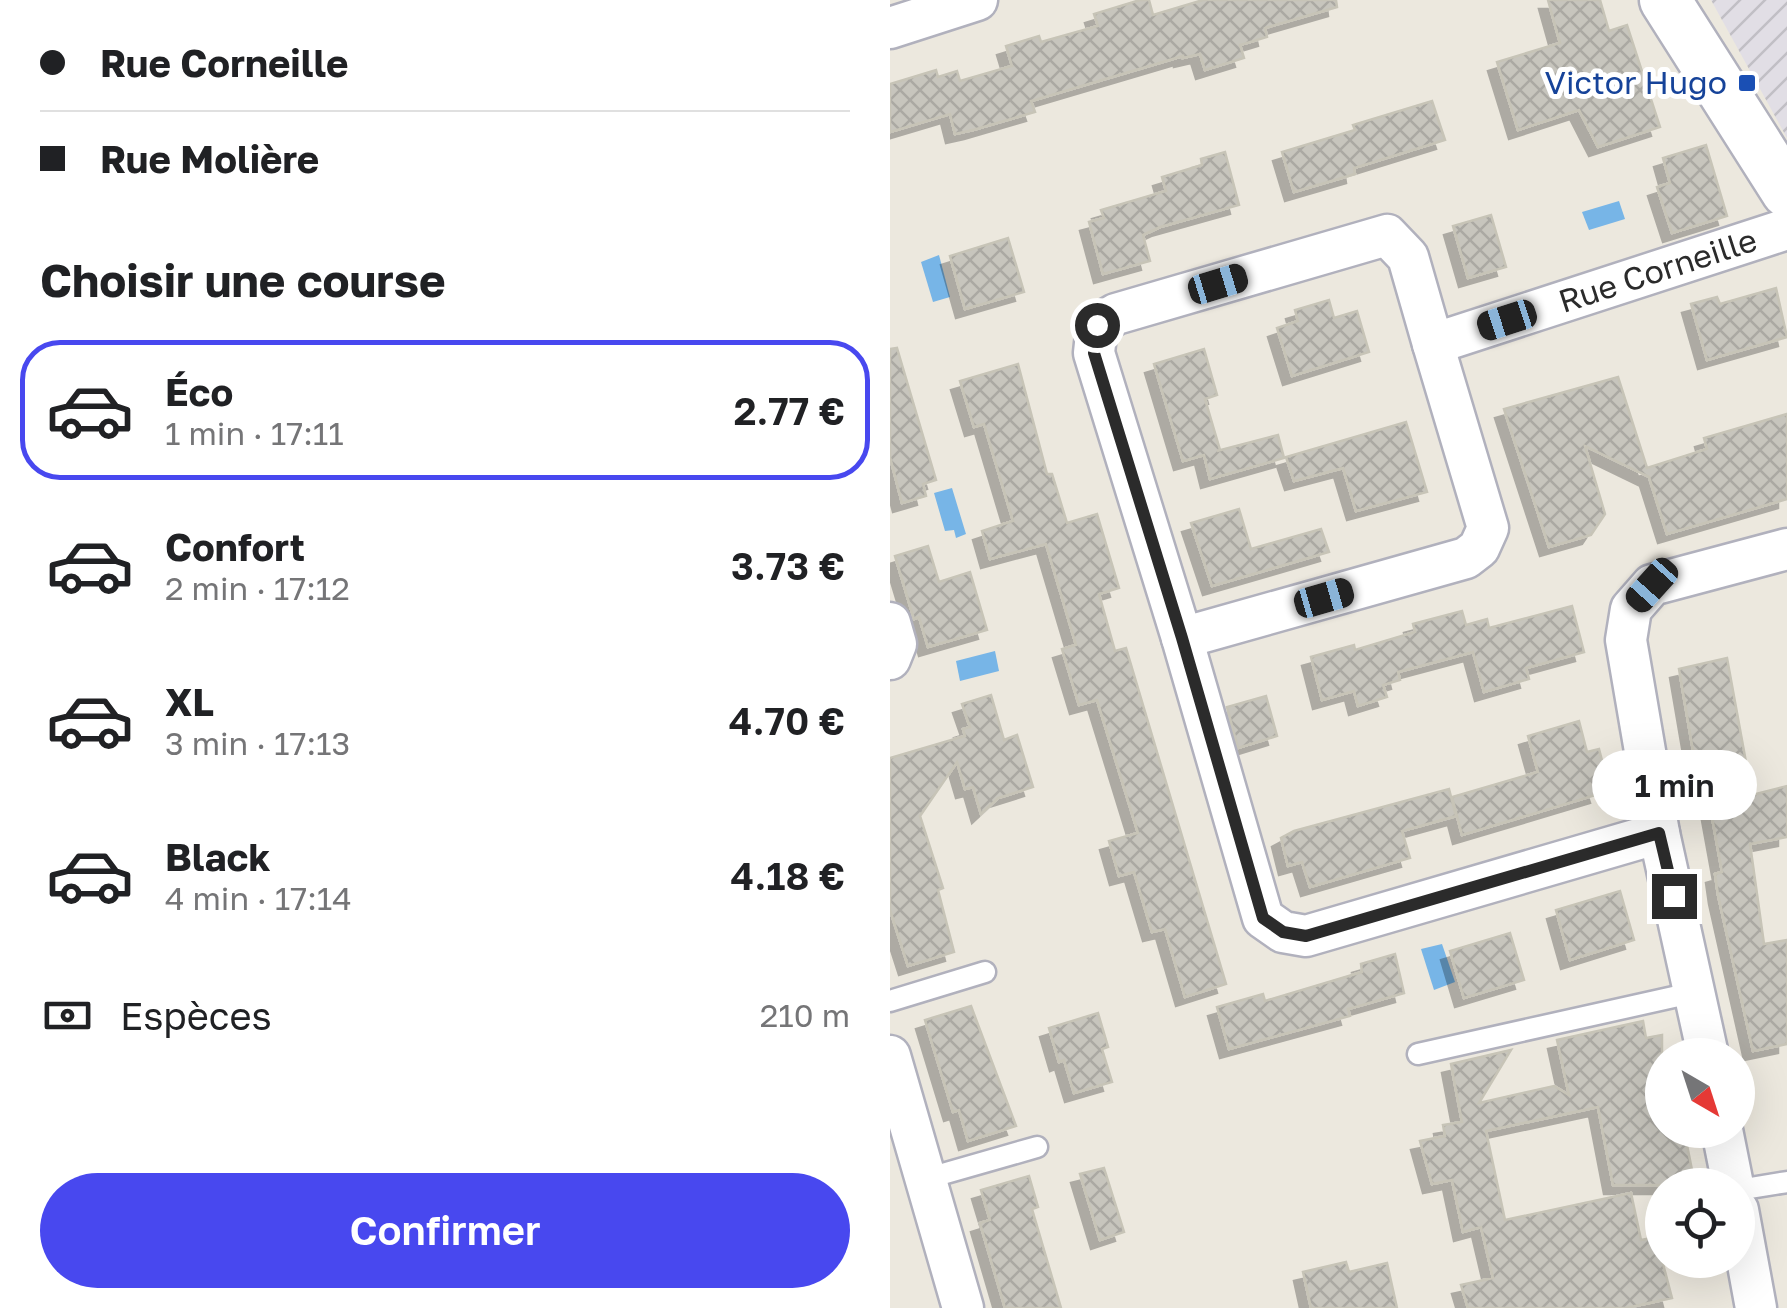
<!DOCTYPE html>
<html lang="fr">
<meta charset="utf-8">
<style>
:root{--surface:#fff;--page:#f6f6f6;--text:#202124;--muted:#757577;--line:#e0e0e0;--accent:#4848ef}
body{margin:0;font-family:"Golos Text",sans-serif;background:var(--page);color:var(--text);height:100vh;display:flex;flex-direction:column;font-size:38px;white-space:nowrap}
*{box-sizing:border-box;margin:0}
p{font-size:32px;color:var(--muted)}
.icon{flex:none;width:55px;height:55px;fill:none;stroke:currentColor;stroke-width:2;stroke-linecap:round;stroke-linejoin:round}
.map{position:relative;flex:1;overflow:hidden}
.side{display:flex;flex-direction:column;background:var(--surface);width:890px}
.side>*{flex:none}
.hud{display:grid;align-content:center;height:220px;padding:0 40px;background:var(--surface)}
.needle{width:65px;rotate:141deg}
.fabs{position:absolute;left:755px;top:1038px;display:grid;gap:20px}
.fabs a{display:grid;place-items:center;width:110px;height:110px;border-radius:50%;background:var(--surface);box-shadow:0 10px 40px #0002;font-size:50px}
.end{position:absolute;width:45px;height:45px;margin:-22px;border:12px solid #2b2b2b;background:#fff;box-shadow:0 0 0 5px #fff}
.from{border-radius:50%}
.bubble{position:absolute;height:70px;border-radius:35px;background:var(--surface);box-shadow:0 10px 40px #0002;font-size:32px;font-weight:600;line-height:70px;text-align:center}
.car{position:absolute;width:30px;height:60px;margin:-30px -15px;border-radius:12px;box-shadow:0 0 8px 2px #0007;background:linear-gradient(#222 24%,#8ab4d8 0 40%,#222 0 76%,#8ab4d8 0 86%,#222 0)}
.hud b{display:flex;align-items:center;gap:35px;height:95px;font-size:38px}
.hud b+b{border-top:2px solid var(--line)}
.hud i{width:25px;height:25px;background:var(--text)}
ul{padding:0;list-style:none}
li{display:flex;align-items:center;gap:30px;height:140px;margin:0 20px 15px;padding:0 20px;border:5px solid transparent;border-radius:40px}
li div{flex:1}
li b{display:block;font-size:38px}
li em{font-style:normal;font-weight:600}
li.active{border-color:var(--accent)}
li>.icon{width:90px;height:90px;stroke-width:1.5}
h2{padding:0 40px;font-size:45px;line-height:120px}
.pay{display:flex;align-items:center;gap:25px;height:110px;padding:0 40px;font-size:38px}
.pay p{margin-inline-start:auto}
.button{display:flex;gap:20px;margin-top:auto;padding:20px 40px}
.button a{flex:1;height:115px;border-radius:60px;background:var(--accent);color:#fff;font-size:40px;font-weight:600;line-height:115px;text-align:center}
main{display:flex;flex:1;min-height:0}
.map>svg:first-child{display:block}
.industrial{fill:url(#industrial-furrows)}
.water{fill:#77b5e7}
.building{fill:url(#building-cross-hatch);stroke:#c7c4b7;stroke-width:2.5;filter:url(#shadow)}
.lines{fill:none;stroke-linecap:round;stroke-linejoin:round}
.service-casing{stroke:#b1b1bd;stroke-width:25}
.minor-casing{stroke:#b1b1bd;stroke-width:45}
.tertiary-casing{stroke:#b1b1bd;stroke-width:55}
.service{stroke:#fff;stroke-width:20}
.minor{stroke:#fff;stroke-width:40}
.tertiary{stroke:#fff;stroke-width:50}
.route{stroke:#2b2b2b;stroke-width:12}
.transit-dot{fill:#1a4fb4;stroke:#fff;stroke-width:4}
.labels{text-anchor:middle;stroke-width:10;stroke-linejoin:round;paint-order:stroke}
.transit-label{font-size:32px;fill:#164399;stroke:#fff;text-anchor:end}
.street-label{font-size:32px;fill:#2b2b2b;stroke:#fff}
</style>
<main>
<section class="side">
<div class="hud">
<b><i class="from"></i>Rue Corneille</b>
<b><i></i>Rue Molière</b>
</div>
<h2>Choisir une course</h2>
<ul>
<li class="active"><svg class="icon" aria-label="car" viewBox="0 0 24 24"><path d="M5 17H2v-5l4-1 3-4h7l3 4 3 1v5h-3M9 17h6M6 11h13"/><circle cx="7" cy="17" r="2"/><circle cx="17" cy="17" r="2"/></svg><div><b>Éco</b><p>1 min · 17:11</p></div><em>2.77 €</em></li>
<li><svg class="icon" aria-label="car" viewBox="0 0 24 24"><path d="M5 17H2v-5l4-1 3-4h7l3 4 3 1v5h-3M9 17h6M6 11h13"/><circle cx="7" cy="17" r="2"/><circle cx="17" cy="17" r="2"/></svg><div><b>Confort</b><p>2 min · 17:12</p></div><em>3.73 €</em></li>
<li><svg class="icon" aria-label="car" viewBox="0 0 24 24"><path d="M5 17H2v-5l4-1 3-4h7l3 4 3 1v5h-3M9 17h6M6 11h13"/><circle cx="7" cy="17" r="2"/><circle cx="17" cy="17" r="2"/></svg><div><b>XL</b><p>3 min · 17:13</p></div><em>4.70 €</em></li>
<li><svg class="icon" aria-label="car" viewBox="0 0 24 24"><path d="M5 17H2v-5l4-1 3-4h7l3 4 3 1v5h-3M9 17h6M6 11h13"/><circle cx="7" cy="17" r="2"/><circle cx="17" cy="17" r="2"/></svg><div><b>Black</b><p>4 min · 17:14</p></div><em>4.18 €</em></li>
</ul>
<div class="pay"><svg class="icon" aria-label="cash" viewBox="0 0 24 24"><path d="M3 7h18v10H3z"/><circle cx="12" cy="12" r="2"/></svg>Espèces<p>210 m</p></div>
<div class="button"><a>Confirmer</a></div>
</section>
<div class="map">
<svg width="897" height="1308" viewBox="0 0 897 1308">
<defs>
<pattern id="industrial-furrows" width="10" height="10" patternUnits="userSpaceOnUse" patternTransform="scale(2.5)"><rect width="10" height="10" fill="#e1dee5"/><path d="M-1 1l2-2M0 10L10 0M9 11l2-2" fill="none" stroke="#c1bfc5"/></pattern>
<pattern id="building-cross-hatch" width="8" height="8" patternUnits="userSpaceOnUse" patternTransform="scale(2.5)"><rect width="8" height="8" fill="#c7c5bd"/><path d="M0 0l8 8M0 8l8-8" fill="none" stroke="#aba9a3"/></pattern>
<filter id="shadow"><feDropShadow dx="-9" dy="9" stdDeviation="0" flood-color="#0004"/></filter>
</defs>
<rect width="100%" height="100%" fill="#ece8de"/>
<polygon class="industrial" points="821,0 897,0 897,138"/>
<g class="water">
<polygon points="729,201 735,219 699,230 692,212"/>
<polygon points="49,255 60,297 43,302 31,262"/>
<polygon points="62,488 76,534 66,538 64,530 55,531 44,493"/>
<polygon points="105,651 109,671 70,681 66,661"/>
<polygon points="552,944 565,982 544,990 531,949"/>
</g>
<g class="building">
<polygon points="250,0 259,0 263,15 313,0 446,0 447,7 375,28 377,37 350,45 354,58 315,70 310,54 293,58 293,56 141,101 145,112 83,130 65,134 60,114 0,132 0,84 46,70 48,77 67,71 70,81 122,66 116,46 149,36 151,42 208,26 204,14"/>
<polygon points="658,0 710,0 719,31 737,25 770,127 708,147 689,110 628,130 607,62 670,43"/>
<polygon points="542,101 555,140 464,168 465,174 404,192 392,152 465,130 463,125"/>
<polygon points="816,145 837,216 782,233 767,187 780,183 773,158"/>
<polygon points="335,152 349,205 270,227 253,235 260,261 213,274 199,222 214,218 211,210 276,191 272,177 312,165 311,159"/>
<polygon points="601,215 616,267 578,278 563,226"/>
<polygon points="118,238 134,292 75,309 60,256"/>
<polygon points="886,288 897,337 817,360 801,304 827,297 830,304"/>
<polygon points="439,300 444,318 467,311 479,352 402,376 387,328 408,321 405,310"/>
<polygon points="7,348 46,480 33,484 36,496 12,503 0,457 0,349"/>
<polygon points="314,349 327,395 315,399 330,450 327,451 388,435 394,458 320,479 314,455 293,461 264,364"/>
<polygon points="128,364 157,474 162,474 177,523 207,514 229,588 209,594 225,651 236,648 336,984 295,997 275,929 262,932 244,872 229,876 219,841 248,833 207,700 189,705 172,649 186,645 156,544 100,559 92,531 123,521 94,424 84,427 70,381"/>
<polygon points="728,377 757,468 817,449 814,438 897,414 897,499 777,534 759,477 695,446 715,514 701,535 659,547 614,409"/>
<polygon points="516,422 537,492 466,511 453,468 404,481 396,457"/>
<polygon points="349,509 361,549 431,529 439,552 322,586 301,523"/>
<polygon points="38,546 49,582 80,572 97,630 38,647 29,617 24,619 5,556"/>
<polygon points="682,606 694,652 636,668 639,679 594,692 583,652 508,672 510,680 493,685 497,697 468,706 464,691 432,700 421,657 464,645 465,650 525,632 523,624 572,611 576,625 597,619 599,628"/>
<polygon points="837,658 862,795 897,786 897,837 860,844 874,944 897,940 897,1044 863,1051 828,895 825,874 832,872 814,773 807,774 789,669"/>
<polygon points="101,695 114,740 127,735 143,787 108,798 91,814 83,787 75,789 67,762 30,816 53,888 48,890 64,952 18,966 0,910 0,758 75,736 73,729 80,727 72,704"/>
<polygon points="376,696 387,736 348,748 337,707"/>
<polygon points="689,721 697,752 709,749 716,776 704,779 709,794 572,835 562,797 648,772 638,736"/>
<polygon points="559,789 566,816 512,831 520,858 420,887 412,862 398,866 391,838 404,831"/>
<polygon points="730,891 744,940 680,960 666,910"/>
<polygon points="620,933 634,980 574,998 560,951"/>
<polygon points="505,954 514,993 458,1009 460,1016 339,1049 327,1007 373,994 375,1001 472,972 471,964"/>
<polygon points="81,1006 126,1126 78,1141 69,1110 63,1112 35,1020"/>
<polygon points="208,1013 218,1047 212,1049 222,1082 184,1093 174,1060 169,1062 159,1028"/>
<polygon points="753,1021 756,1038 772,1035 772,1130 794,1130 805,1185 723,1185 708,1107 596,1131 615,1220 741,1193 751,1240 772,1236 772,1260 782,1298 736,1308 578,1308 571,1285 603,1278 591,1227 573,1232 562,1180 542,1184 530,1141 555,1136 553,1125 572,1122 561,1064 621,1050 589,1103 664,1086 679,1095 667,1040"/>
<polygon points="214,1168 234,1232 210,1240 190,1174"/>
<polygon points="139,1176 148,1207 142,1209 171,1308 115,1308 90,1223 100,1220 91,1190"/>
<polygon points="456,1262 459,1272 497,1263 507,1308 421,1308 413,1272"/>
</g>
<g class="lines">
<g class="service-casing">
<g id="service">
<polyline points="0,1001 95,972"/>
<polyline points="528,1054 806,992"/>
<polyline points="35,1179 147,1147"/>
<polyline points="848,1190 897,1182"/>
</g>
</g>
<g class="minor-casing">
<g id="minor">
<polyline points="0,28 87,0"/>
<polyline points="0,623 6,644 0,659"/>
<polyline points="292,638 576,558 589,548 598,528 543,344"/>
<path id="s1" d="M 769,833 L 416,936 L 393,932 L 373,918 L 292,638 L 204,353 L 207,325 L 226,314 L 497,235 L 518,257 L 543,344 L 897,229"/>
<polyline points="818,1055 769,833 736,640 741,609 762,585 897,549"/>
<polyline points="0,1056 73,1308"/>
<polyline points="832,1130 843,1185"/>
<polyline points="848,1210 866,1308"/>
</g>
</g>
<g class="tertiary-casing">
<polyline id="tertiary" points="775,0 897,192"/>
</g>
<use href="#service" class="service"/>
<use href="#minor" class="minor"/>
<use href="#tertiary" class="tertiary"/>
</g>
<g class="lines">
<polyline class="route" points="207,325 204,353 292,638 373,918 393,932 416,936 769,833 784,896"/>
</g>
<rect class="transit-dot" x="847" y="73" width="20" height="20" rx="5"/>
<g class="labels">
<g class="transit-label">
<text x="837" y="94">Victor Hugo</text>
</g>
<g class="street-label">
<text dy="11" stroke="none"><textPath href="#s1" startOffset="1695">Rue Corneille</textPath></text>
</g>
</g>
</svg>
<div class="fabs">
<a><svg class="needle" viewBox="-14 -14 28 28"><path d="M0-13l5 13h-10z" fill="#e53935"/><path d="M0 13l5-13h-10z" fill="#757577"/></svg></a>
<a><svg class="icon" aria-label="locate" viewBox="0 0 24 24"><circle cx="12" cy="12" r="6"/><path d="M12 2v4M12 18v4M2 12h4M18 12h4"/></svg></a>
</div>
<i class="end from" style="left:207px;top:325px"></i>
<i class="end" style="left:784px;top:896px"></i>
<div class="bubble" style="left:702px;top:750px;width:165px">1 min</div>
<i class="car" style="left:328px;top:284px;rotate:73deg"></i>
<i class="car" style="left:617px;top:320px;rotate:252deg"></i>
<i class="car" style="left:762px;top:585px;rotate:222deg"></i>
<i class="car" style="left:434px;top:598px;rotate:74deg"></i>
</div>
</main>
